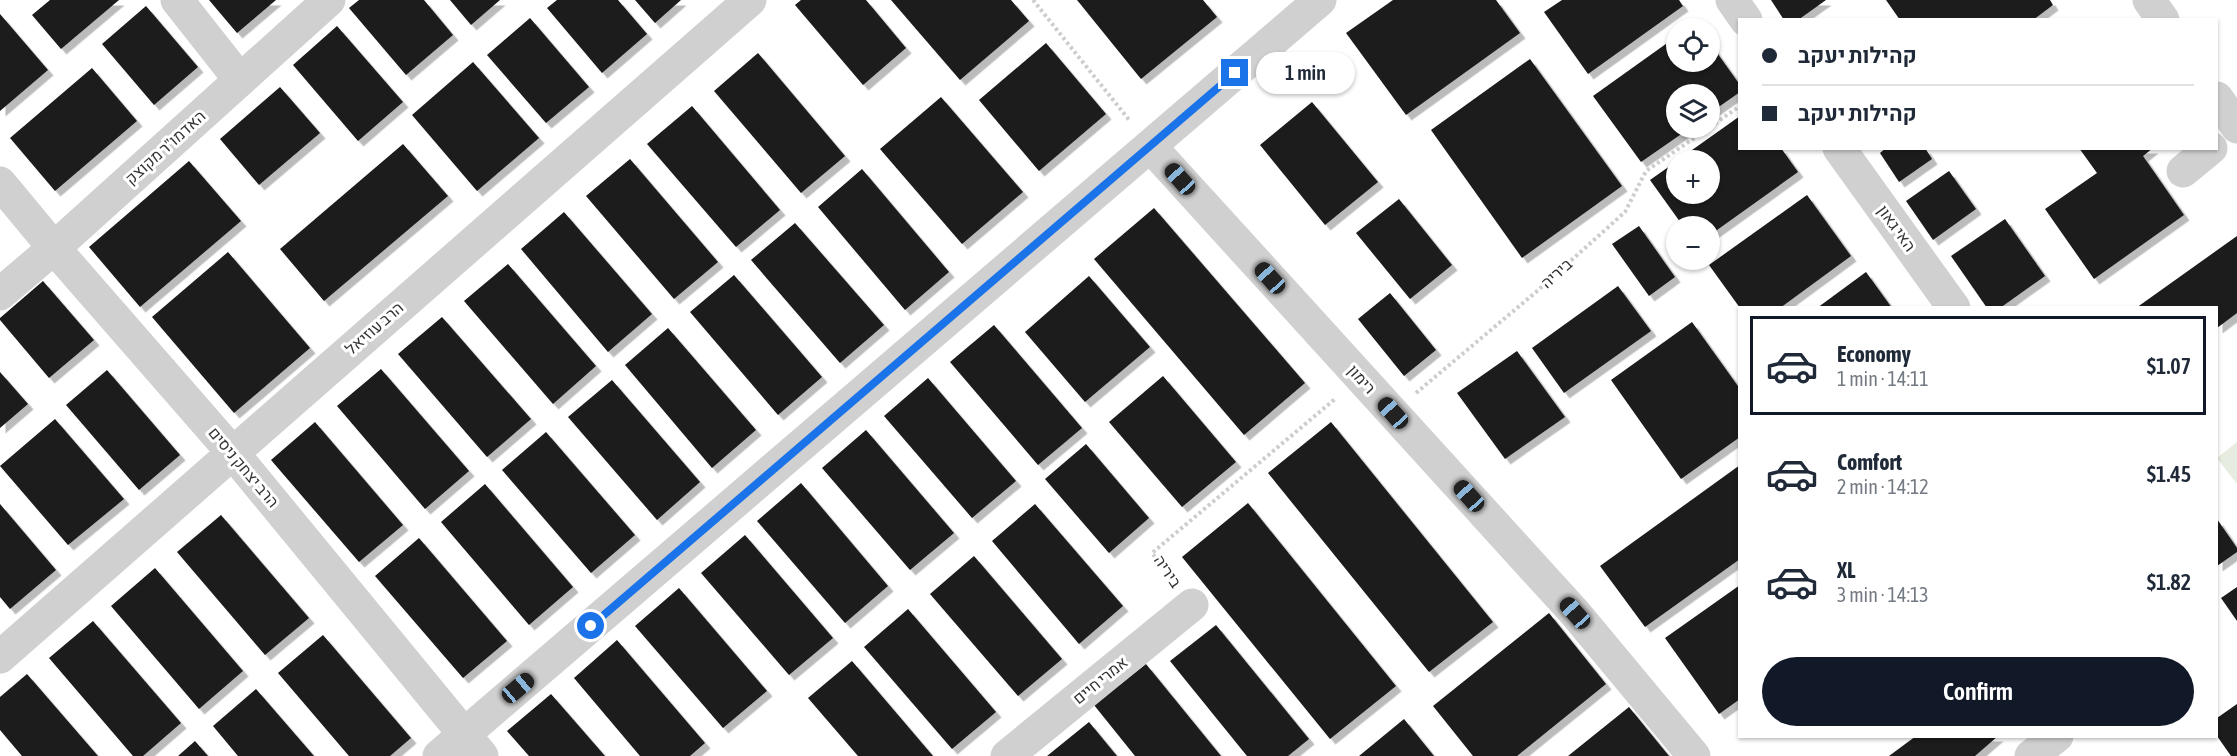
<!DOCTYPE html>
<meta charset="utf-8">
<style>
:root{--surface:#fff;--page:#f6f6f7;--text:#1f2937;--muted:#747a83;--line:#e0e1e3;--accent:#111827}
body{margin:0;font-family:"Asap Condensed",Heebo,sans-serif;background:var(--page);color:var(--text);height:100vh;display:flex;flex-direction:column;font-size:22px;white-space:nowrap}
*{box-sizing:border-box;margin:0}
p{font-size:20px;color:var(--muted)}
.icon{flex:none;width:33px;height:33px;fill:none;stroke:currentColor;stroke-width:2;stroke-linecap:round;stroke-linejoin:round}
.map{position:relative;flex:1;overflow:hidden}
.panel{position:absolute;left:1738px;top:306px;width:480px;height:432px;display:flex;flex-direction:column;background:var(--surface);border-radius:0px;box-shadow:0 2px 4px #0004}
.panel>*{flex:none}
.banner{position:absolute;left:1738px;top:18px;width:480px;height:132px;border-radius:0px;box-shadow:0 2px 4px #0004;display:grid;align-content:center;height:132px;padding:0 24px;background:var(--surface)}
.buttons{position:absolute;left:1666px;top:18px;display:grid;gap:12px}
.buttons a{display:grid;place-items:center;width:54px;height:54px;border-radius:50%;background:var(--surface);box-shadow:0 2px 4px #0004;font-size:30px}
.end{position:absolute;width:27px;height:27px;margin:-14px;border:8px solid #1a73e8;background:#fff;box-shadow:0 0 0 3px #fff}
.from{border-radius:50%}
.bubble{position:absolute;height:42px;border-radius:21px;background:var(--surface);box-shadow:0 2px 4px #0004;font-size:20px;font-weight:600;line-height:42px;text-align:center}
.car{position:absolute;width:18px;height:36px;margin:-18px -9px;border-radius:8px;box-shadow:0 0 4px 2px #0007;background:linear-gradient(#222 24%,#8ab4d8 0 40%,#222 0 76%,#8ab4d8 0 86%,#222 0)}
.banner b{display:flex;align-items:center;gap:21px;height:57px;font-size:22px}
.banner b+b{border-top:2px solid var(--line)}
.banner i{width:15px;height:15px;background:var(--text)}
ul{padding:10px 0 0;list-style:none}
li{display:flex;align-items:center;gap:18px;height:99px;margin:0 12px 9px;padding:0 12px;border:3px solid transparent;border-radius:0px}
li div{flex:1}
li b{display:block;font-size:22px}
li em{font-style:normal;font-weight:600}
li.on{border-color:var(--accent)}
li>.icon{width:54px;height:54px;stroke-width:1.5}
.action{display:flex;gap:12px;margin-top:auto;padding:12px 24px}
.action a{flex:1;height:69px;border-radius:36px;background:var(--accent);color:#fff;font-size:24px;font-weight:600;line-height:69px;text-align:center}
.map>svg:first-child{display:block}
.green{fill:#e6ecdf}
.building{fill:#1a1a1a;filter:url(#shadow)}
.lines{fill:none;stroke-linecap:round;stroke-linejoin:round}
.path{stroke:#cdcdcd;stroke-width:4;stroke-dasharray:3 3;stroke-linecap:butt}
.street{stroke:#d0d0d0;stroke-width:33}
.route{stroke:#1a73e8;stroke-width:8}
.labels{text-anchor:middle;stroke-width:6;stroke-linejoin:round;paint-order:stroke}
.street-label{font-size:16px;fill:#333;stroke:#fff}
</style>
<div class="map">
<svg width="2237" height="756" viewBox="0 0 2237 756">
<defs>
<filter id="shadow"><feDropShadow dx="5.5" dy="5.5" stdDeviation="0" flood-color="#0004"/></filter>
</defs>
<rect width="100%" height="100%" fill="#fff"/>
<polygon class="green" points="2237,442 2237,484 2217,458"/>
<g class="building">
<polygon points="50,0 119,0 61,49 32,15"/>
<polygon points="209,0 276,0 237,33"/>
<polygon points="359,0 424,0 453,35 406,75 349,8"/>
<polygon points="450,0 500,0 471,25"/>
<polygon points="557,0 618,0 647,34 602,73 547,8"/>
<polygon points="635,0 681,0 655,23"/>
<polygon points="801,0 866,0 906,48 863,85 795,5"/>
<polygon points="891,0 1011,0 1029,21 960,80"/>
<polygon points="1077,0 1203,0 1217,17 1141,79"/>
<polygon points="1393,0 1496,0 1520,33 1406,115 1346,33"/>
<polygon points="1562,0 1679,0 1683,6 1588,74 1544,12"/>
<polygon points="1771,0 1826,0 1798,20 1784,20"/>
<polygon points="1886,0 2050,0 2053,5 2033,20 1900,20"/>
<polygon points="146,6 198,67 154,105 102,44"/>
<polygon points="0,14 48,70 0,111"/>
<polygon points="530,18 589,87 546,123 487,55"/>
<polygon points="337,26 403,102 358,141 293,65"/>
<polygon points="1677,36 1677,62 1710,62 1710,43 1740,85 1740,92 1710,113 1710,94 1677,94 1677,128 1690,128 1641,162 1593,96"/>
<polygon points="1046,43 1106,114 1039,171 979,100"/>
<polygon points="758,53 845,156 801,193 714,91"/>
<polygon points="1530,59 1622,186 1522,258 1431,130"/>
<polygon points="473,62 539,138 477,191 412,115"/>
<polygon points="92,68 137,121 55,191 10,138"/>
<polygon points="280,87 320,133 259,185 220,139"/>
<polygon points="941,97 1023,192 962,244 880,149"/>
<polygon points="1312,102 1378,182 1325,225 1260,145"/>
<polygon points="692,106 780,210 736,247 647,144"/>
<polygon points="1740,116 1740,148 1781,148 1798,172 1710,235 1710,226 1683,226 1650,180 1677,161 1677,194 1710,194 1710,160 1678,160"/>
<polygon points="403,144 448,196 324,301 280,249"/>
<polygon points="1886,148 1925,148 1932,159 1899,182 1880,153"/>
<polygon points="2079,148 2153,148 2143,156 2184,215 2094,279 2045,209 2097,173"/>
<polygon points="630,159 718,262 674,299 586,196"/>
<polygon points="189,161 241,221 140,307 89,247"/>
<polygon points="862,169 949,272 905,310 818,207"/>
<polygon points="1949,171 1976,209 1933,240 1906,201"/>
<polygon points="1807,195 1851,256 1780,308 1740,308 1709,265"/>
<polygon points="1399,199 1452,265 1410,299 1356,233"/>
<polygon points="1154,208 1305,383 1244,435 1094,259"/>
<polygon points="564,212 652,314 608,352 521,249"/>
<polygon points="2005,219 2045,276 2000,308 1987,308 1951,256"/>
<polygon points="795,223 884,325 840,363 751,260"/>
<polygon points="1639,226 1675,277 1649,296 1612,244"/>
<polygon points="2237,236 2237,313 2217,328 2217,308 2136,308"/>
<polygon points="228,252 310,348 234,413 152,317"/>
<polygon points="508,264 596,366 553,404 464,301"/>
<polygon points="1866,272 1892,308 1817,308"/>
<polygon points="734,275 822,377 778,415 690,312"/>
<polygon points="1089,276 1150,347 1085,402 1025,332"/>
<polygon points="43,281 94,340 49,378 0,320 0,318"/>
<polygon points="1618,286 1651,331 1564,393 1532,348"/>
<polygon points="1390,293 1436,350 1404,376 1358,319"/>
<polygon points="442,317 531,419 487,457 398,354"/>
<polygon points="1692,322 1740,389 1740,437 1681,479 1611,380"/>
<polygon points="994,325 1082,428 1038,465 950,362"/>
<polygon points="668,328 756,430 712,468 625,365"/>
<polygon points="1517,351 1565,417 1505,459 1457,393"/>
<polygon points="381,369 469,471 425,509 337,406"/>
<polygon points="107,370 180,455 139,490 66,405"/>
<polygon points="0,372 28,404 0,428"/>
<polygon points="1163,376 1236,462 1182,507 1109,422"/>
<polygon points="928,378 1016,481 972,518 884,416"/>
<polygon points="612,380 700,482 657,520 568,417"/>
<polygon points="55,419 124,499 68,545 0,466"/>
<polygon points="315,422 403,525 359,562 271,460"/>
<polygon points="1331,422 1493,622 1429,672 1268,473"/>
<polygon points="866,430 954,533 910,570 822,468"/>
<polygon points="546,432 635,535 591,573 502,470"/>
<polygon points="1086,444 1149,518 1109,553 1045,479"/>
<polygon points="1740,465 1740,559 1645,627 1600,566"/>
<polygon points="801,483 888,586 845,623 757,521"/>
<polygon points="485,484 573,587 529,625 441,522"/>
<polygon points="1248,503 1396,686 1330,739 1182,557"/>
<polygon points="0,504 56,570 10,609 0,597"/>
<polygon points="1035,504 1123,606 1079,644 992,541"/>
<polygon points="221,515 309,618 265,655 177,552"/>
<polygon points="2217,519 2237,548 2237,552 2217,566"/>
<polygon points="745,535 833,638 789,675 701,573"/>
<polygon points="419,538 507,641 463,678 375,576"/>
<polygon points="974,556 1062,659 1018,696 930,594"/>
<polygon points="155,568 243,671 199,709 111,606"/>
<polygon points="1740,585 1740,699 1719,714 1665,638"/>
<polygon points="2237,587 2237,621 2221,598"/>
<polygon points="679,588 767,691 723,728 635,626"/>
<polygon points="908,609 996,712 952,749 864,647"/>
<polygon points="1549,613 1606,684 1517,756 1473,756 1433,706"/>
<polygon points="93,621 181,723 143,756 133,756 49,658"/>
<polygon points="1216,625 1309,739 1288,756 1247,756 1170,661"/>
<polygon points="323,635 411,738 390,756 349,756 278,673"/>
<polygon points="617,640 705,743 690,756 640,756 574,678"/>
<polygon points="852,661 933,756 858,756 808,698"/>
<polygon points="1146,664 1221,756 1135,756 1094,705"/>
<polygon points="27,674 98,756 22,756 0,730 0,697"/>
<polygon points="256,689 314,756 238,756 213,726"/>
<polygon points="551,694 605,756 529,756 507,731"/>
<polygon points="2237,704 2237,756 2231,756 2217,736 2217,718"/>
<polygon points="1629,707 1669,756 1568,756"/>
<polygon points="1404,719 1434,756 1359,756"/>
<polygon points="1089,722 1117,756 1047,756"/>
<polygon points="1916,736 1998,736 1975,756 1889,756"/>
<polygon points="195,741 208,756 178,756"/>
</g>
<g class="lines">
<g class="path">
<polyline points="1033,0 1130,121"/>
<polyline points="1710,127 1740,106"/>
<polyline points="1416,393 1536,292 1625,212 1646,171 1709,128"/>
<polyline points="1174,580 1152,553 1335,399"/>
</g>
<g class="street">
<polyline points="177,0 240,80"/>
<polyline points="1732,0 1746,20"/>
<polyline points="2149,0 2163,20"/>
<polyline points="2217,98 2237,127"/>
<polyline points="1150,146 1575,613 1694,756"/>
<polyline points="1839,148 1954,308"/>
<polyline points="2183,171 2211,148"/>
<polyline points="0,183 54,248 232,452 482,756"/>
<polyline points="0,294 54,248 329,0"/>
<polyline points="0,657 750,0"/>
<polyline points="439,756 1320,0"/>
<polyline points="1007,756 1192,605"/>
<polyline points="2031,756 2057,736"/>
</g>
</g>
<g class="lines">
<polyline class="route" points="591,626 1235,73"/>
</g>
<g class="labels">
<g class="street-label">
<text transform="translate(165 147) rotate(-42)" y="6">האדמו"ר מקוצק</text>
<text transform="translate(1897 228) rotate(54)" y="6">האי גאון</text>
<text transform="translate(1556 273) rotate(-42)" y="6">ביריה</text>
<text transform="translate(374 328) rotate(-41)" y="6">הרב עוזיאל</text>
<text transform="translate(1362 379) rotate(48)" y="6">רימון</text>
<text transform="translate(244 467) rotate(50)" y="6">הרב יצחק ניסים</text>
<text transform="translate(1168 571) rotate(56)" y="6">ביריה</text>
<text transform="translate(1100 680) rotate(-39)" y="6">אמרי חיים</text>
</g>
</g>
</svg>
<div class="buttons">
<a><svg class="icon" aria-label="locate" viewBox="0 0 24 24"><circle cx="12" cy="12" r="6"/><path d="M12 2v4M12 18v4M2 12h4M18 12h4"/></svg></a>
<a><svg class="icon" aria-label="layers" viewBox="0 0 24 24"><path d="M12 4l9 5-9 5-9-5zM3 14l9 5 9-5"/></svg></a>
<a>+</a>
<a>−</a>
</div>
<i class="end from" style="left:591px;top:626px"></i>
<i class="end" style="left:1235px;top:73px"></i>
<div class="bubble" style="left:1256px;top:52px;width:99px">1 min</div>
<i class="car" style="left:1180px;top:179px;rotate:318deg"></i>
<i class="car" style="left:1270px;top:278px;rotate:318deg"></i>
<i class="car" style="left:1393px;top:413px;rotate:318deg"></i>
<i class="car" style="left:1469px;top:496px;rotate:318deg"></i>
<i class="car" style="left:1575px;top:613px;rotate:318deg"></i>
<i class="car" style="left:518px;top:688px;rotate:50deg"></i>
<div class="banner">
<b><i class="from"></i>קהילות יעקב</b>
<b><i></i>קהילות יעקב</b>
</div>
<section class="panel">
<ul>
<li class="on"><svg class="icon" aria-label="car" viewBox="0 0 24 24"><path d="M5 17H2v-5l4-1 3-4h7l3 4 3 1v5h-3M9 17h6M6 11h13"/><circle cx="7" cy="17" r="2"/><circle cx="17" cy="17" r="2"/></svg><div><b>Economy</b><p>1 min · 14:11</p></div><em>$1.07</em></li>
<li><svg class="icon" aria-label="car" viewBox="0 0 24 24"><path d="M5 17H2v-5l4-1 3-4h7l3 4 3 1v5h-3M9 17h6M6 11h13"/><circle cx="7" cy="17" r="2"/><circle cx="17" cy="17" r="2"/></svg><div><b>Comfort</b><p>2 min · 14:12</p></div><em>$1.45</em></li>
<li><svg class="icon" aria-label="car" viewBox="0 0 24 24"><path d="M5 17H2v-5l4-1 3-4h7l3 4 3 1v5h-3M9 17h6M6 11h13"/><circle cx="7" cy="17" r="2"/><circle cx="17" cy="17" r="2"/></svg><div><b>XL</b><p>3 min · 14:13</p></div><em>$1.82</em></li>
</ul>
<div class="action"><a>Confirm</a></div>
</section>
</div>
